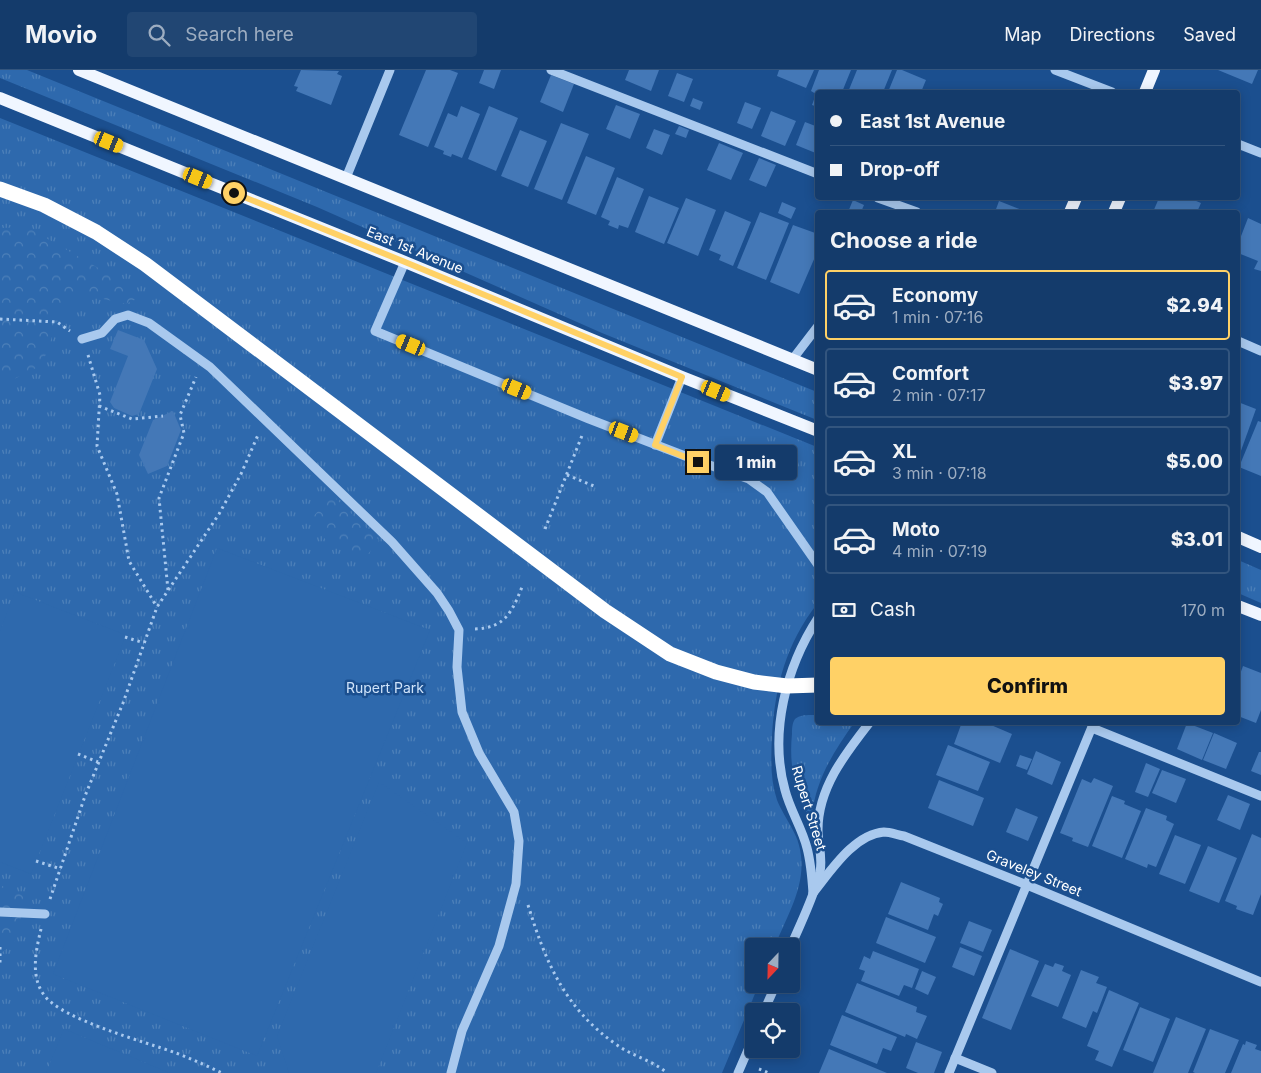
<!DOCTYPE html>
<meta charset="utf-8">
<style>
:root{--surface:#143b6b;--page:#214673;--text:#f1f3f6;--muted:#9dadc1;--line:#33557e;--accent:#ffd166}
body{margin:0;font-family:Inter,sans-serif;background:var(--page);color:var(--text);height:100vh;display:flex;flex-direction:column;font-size:19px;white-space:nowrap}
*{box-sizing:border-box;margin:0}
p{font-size:16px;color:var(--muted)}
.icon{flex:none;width:28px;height:28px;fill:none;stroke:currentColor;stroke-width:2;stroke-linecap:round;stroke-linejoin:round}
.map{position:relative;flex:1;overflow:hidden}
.sheet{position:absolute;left:815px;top:140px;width:425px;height:515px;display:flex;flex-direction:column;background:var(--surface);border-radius:5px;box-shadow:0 2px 12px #0003,0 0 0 1px var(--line)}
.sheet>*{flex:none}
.hud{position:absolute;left:815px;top:20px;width:425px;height:110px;border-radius:5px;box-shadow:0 2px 12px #0003,0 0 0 1px var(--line);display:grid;align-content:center;height:110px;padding:0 15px;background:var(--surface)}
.needle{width:32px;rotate:202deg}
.fabs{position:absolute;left:745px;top:868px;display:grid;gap:10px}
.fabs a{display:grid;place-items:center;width:55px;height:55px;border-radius:5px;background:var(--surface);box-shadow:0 2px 12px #0003,0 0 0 1px var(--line);font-size:25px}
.end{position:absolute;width:22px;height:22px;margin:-11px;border:6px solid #ffd166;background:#111;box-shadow:0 0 0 2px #111}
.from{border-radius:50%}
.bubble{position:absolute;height:35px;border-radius:5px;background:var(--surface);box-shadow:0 2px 12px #0003,0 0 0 1px var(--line);font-size:16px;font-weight:800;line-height:35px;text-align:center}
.car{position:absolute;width:15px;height:30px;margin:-15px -8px;border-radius:6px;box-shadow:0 0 4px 1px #0007;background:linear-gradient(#f5c518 24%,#345 0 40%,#f5c518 0 76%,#345 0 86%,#f5c518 0)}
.hud b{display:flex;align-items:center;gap:18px;height:48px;font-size:19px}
.hud b+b{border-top:1px solid var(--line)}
.hud i{width:12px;height:12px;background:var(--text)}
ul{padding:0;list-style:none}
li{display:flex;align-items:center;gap:15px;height:70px;margin:0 10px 8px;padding:0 5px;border:2px solid var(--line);border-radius:5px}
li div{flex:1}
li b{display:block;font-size:19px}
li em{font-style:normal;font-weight:800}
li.selected{border-color:var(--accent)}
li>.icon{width:45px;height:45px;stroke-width:1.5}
h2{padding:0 15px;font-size:22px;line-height:60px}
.pay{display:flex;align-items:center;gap:12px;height:55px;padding:0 15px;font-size:19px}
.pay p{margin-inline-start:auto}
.primary-button{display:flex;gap:10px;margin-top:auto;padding:10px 15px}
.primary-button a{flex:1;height:58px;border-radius:5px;background:var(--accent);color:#111;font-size:20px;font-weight:800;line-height:58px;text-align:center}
header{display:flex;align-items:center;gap:30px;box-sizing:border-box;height:70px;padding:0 25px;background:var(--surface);border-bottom:1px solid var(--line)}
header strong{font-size:24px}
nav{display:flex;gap:28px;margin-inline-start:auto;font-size:18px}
.search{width:350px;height:45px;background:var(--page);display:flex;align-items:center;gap:12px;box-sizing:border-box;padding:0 18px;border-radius:5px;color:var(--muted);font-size:19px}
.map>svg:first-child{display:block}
.grass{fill:url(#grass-tufts)}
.forest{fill:url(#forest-crowns)}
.pitch{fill:#2e69ad}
.building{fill:#4478b7}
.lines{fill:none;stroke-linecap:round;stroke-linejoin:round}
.path{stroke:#a9c9ee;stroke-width:3;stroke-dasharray:2.5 4;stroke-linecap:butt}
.minor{stroke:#a9c9ee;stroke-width:9}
.major{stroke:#f0f6ff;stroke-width:12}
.highway{stroke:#fff;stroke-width:15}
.route{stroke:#ffd166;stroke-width:6}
.labels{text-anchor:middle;stroke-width:5;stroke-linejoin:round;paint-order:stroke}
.street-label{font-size:14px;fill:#fff;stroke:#1b4f8f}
.park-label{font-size:14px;fill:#cfe3fa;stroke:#1b4f8f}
</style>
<header>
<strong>Movio</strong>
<div class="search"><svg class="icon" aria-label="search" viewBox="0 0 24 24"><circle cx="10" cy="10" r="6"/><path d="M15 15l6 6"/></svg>Search here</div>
<nav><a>Map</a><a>Directions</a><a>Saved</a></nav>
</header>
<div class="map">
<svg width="1261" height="1003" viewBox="0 0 1261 1003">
<defs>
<pattern id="grass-tufts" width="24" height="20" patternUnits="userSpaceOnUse" patternTransform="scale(1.25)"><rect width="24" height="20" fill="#2e69ad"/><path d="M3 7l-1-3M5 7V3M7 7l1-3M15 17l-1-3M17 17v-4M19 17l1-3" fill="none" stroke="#4d80b9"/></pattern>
<pattern id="forest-crowns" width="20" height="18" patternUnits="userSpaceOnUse" patternTransform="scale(1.25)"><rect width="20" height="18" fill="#2e69ad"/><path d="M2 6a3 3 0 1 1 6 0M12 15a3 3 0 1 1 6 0" fill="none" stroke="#4d80b9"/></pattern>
</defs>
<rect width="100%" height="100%" fill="#1b4f8f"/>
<g class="grass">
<polygon points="0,0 27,0 817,322 817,350 602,263 317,137 0,8"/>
<path d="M 0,48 L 817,377 L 817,534 C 786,574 775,616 772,666 C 771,688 770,709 777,730 C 785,750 799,763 801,786 C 805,818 786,848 775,876 L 754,876 L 754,914 L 759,914 L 722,1003 L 0,1003 Z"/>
<polygon points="1238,490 1261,500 1261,533 1238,523"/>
<path d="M 817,645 L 818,652 L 854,653 C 834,681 816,709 812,745 L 809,747 C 794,722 789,693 792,664 C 792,660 792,653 795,649 C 800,644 811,645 817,645 Z"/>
</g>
<g class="forest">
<polygon points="27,157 100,199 141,227 126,234 81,224 60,244 42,295 0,316 0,158"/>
<polygon points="332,425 379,470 365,488 325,469 311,449"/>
<polygon points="0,815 26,827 15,871 0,885"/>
</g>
<g class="pitch">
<polygon points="217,478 430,560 257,986 53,904"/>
<polygon points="15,522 126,565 31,804 0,792 0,561"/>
<polygon points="379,712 467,773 376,1003 289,1003 277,966"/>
<polygon points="64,959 170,1003 46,1003"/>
</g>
<g class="building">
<polygon points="301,0 339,1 337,4 342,6 331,35 296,21 298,17 294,16"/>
<polygon points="426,0 450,0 458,3 428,77 399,65"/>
<polygon points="484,0 501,0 494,19 479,13"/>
<polygon points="629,0 659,0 651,21 625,10"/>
<polygon points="779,0 814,0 806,18 777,6"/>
<polygon points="819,0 851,0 842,22 818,22 818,37 812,35 816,24 811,21"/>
<polygon points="857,0 892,0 883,22 848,22"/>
<polygon points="897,0 902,0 926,10 921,22 888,22"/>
<polygon points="1218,0 1258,0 1252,14"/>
<polygon points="677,3 693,9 684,32 668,26"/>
<polygon points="551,5 574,14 563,42 540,32"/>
<polygon points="693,28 703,32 700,40 690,36"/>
<polygon points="745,32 761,38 752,59 737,53"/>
<polygon points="616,35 640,44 630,69 606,59"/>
<polygon points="461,36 480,44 462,88 452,84 451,87 443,84 444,81 434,77 448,43 457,47"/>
<polygon points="489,36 518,48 496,101 468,89"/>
<polygon points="771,41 796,51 785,76 761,66"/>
<polygon points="805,52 818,57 818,84 796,75"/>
<polygon points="561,53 589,64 562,130 534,119"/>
<polygon points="679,56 689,60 686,68 675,64"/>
<polygon points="654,59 670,65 662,85 646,78"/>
<polygon points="520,60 547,71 528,117 501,106"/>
<polygon points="719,73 743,83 731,110 707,100"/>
<polygon points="586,86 615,98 596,145 567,133"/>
<polygon points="759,88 776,95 766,117 749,110"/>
<polygon points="617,107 644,119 628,158 619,155 618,159 608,155 610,151 601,147"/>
<polygon points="649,126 679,138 664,174 635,162"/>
<polygon points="686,128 716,140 698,186 667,173"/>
<polygon points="1159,128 1189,128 1201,133 1197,142 1153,142"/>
<polygon points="853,130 864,135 861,142 848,142"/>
<polygon points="999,131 1022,140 1021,142 995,142"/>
<polygon points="782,132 796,138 791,149 778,143"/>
<polygon points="725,141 751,152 733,196 719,190 721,185 709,180"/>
<polygon points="760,142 789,153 766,210 737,198"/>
<polygon points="1248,148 1261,154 1261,201 1254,199 1258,191 1238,183 1238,174"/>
<polygon points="793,155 818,164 818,180 799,224 770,212"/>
<polygon points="118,260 144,270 157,299 139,344 132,346 114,338 110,332 128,286 110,279"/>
<polygon points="1238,332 1256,339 1238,389"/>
<polygon points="173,341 181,360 167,396 148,404 139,385 153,350"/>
<polygon points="1258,351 1261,352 1261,406 1239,397"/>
<polygon points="1243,596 1261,603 1261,640 1256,653 1238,646 1238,610"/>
<polygon points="962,652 984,652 1012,664 1000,693 954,674"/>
<polygon points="1187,653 1213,663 1202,690 1177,679"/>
<polygon points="1214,663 1237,673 1226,699 1203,690"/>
<polygon points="948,675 990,692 978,721 936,705"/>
<polygon points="1036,681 1061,692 1052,715 1027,704"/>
<polygon points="1259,682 1261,682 1261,705 1251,701"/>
<polygon points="1020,685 1032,689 1027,700 1016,696"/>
<polygon points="1146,693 1160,699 1148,727 1135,722"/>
<polygon points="1162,700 1186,709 1176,733 1152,723"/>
<polygon points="1094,708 1113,716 1088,777 1072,771 1073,768 1060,763 1082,709 1091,713"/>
<polygon points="939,710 984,728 973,756 928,738"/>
<polygon points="1228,725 1250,734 1240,760 1217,750"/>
<polygon points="1112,726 1125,731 1124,734 1141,741 1122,788 1092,776"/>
<polygon points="1016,738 1038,747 1028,771 1006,762"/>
<polygon points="1146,738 1167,746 1166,750 1174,754 1156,797 1148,794 1147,798 1125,789"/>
<polygon points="1252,764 1261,768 1261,824 1253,845 1236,839 1237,836 1225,831"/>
<polygon points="1175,765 1201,775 1185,814 1159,804"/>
<polygon points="1208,776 1237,788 1219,833 1189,821"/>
<polygon points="901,812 940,828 939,832 943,834 938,846 934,844 928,860 888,844"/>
<polygon points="886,847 936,867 925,893 876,873"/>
<polygon points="969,851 992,860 983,882 960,873"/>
<polygon points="960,877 982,886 974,906 952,897"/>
<polygon points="1010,879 1039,891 1011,960 982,948"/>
<polygon points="873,881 919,899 912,918 904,915 899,926 861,911 865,901 859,899 864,886 870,889"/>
<polygon points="1055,893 1064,896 1062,901 1071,905 1058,937 1031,926 1045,894 1053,897"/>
<polygon points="1081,900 1099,907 1096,913 1107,917 1097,943 1093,941 1086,958 1062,948"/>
<polygon points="922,901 936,907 928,925 915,919"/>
<polygon points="857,913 917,937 916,942 927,946 917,969 906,964 905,967 845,942"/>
<polygon points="1109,920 1139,933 1112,997 1095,990 1099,981 1087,976"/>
<polygon points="1140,937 1170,949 1153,992 1123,980"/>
<polygon points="842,945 897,967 891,981 883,978 877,994 830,975"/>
<polygon points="1176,947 1206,959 1188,1003 1153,1003"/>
<polygon points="1210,959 1239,970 1225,1003 1195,1003 1193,1002"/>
<polygon points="1246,971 1257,975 1255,979 1261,981 1261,1003 1231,1003 1243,974 1245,975"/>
<polygon points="916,972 942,982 934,1003 918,1003 906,998"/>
<polygon points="829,979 887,1003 819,1003"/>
</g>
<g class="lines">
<g class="path">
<polyline points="0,249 57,252 70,261"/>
<polyline points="88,285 100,325 97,376 117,424 129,491 157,537"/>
<polyline points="99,336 132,349 163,346"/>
<polyline points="567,405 594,416"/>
<polyline points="545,459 583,363"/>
<polyline points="168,520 159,428 184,363 180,345 196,307"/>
<path d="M 475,559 C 505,558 512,542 522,517"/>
<polyline points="125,567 144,573"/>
<polyline points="78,684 98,692"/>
<polyline points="36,791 61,799"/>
<polyline points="50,829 85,726 123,633 157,537 219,444 241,404 258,365"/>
<path d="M 528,835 C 546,893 565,939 617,975 C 632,986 652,990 667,1003"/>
<path d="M 41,859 C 36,880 30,906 44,925 C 62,950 146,972 176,983 C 192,989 207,996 222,1003"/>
<polyline points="0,877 0,895"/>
<polyline points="759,999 769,1003"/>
</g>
<g class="minor">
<polyline points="551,0 818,104"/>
<polyline points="1055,0 1112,22"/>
<polyline points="1238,74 1261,83"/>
<polyline points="346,108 390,0"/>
<polyline points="878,128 917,142"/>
<polyline points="405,192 375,261 589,349 698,391 749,409 767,422 818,495"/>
<polyline points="82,269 102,263 115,249 128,245 149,253 210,297 392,472 437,523 449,541 459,560 457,597 462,642 479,683 514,742 519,771 516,814 499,876 462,961 451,1003"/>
<polyline points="1238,271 1261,281"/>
<polyline points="792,290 818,256"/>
<polyline points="655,375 682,307"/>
<polyline points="1092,658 1261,726"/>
<path d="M 813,823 C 830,802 854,764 884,762 C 890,762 898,765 904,766 L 1027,815 L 1261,912"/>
<path d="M 813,823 C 812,808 811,793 807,778 C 802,758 790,740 785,720 C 769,663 786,597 818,548"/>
<polyline points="0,842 45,844"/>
<path d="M 791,876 C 801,852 814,827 820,802 C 823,787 818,774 818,760 C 818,718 845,684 870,652"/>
<polyline points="764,941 776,914"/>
<polyline points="955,988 992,1003"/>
<polyline points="738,1003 754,966"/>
<polyline points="949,1003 1094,652"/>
</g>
<g class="major">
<polyline points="79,0 818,300"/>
<polyline points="1145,22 1154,0"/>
<polyline points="0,28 405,192 682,307 818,361"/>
<polyline points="1070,142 1076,128"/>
<polyline points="1114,142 1120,128"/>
<polyline points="1238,467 1261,477"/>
<polyline points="1238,536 1261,545"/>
</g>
<polyline class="highway" points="0,119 44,135 96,162 145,194 605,541 670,584 716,602 754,612 787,616 818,615"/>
</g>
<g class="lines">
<polyline class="route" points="234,123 405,192 682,307 655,375 698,392"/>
</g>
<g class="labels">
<g class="street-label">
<text transform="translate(415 180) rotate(22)" y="5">East 1st Avenue</text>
<text transform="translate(809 738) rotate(73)" y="5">Rupert Street</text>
<text transform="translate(1034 803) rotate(22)" y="5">Graveley Street</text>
</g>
<g class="park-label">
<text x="385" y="623">Rupert Park</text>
</g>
</g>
</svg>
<div class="fabs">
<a><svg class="needle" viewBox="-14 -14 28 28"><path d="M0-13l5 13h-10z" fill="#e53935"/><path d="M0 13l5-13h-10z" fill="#9dadc1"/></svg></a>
<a><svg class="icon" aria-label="locate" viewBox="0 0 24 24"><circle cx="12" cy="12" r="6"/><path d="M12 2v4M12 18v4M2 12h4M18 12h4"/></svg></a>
</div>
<i class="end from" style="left:234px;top:123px"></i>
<i class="end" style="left:698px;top:392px"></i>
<div class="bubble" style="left:715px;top:375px;width:82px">1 min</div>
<i class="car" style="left:109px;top:72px;rotate:112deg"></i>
<i class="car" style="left:198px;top:108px;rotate:112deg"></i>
<i class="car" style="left:411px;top:275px;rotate:292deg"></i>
<i class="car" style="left:517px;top:319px;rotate:112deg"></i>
<i class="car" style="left:716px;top:321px;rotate:112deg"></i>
<i class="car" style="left:624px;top:362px;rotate:111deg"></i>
<div class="hud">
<b><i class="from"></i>East 1st Avenue</b>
<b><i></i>Drop-off</b>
</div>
<section class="sheet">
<h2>Choose a ride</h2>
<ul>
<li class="selected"><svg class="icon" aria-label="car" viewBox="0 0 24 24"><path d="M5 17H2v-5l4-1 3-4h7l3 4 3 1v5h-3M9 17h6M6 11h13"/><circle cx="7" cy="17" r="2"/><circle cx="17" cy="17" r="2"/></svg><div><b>Economy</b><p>1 min · 07:16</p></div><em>$2.94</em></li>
<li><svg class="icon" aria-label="car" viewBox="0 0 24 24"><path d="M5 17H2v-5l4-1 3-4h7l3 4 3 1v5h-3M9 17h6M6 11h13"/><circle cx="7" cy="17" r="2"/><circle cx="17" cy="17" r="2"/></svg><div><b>Comfort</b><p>2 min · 07:17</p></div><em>$3.97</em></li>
<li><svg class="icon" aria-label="car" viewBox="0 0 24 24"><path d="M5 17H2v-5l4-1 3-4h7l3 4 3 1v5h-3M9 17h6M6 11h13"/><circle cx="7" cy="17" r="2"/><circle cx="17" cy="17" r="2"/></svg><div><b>XL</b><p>3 min · 07:18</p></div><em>$5.00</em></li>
<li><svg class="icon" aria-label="car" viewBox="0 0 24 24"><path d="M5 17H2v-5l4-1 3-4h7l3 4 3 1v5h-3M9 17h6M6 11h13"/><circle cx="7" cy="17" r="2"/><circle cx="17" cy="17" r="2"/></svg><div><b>Moto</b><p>4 min · 07:19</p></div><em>$3.01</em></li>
</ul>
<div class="pay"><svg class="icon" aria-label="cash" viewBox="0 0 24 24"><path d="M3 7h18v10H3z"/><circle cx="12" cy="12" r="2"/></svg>Cash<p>170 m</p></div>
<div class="primary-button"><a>Confirm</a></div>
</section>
</div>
